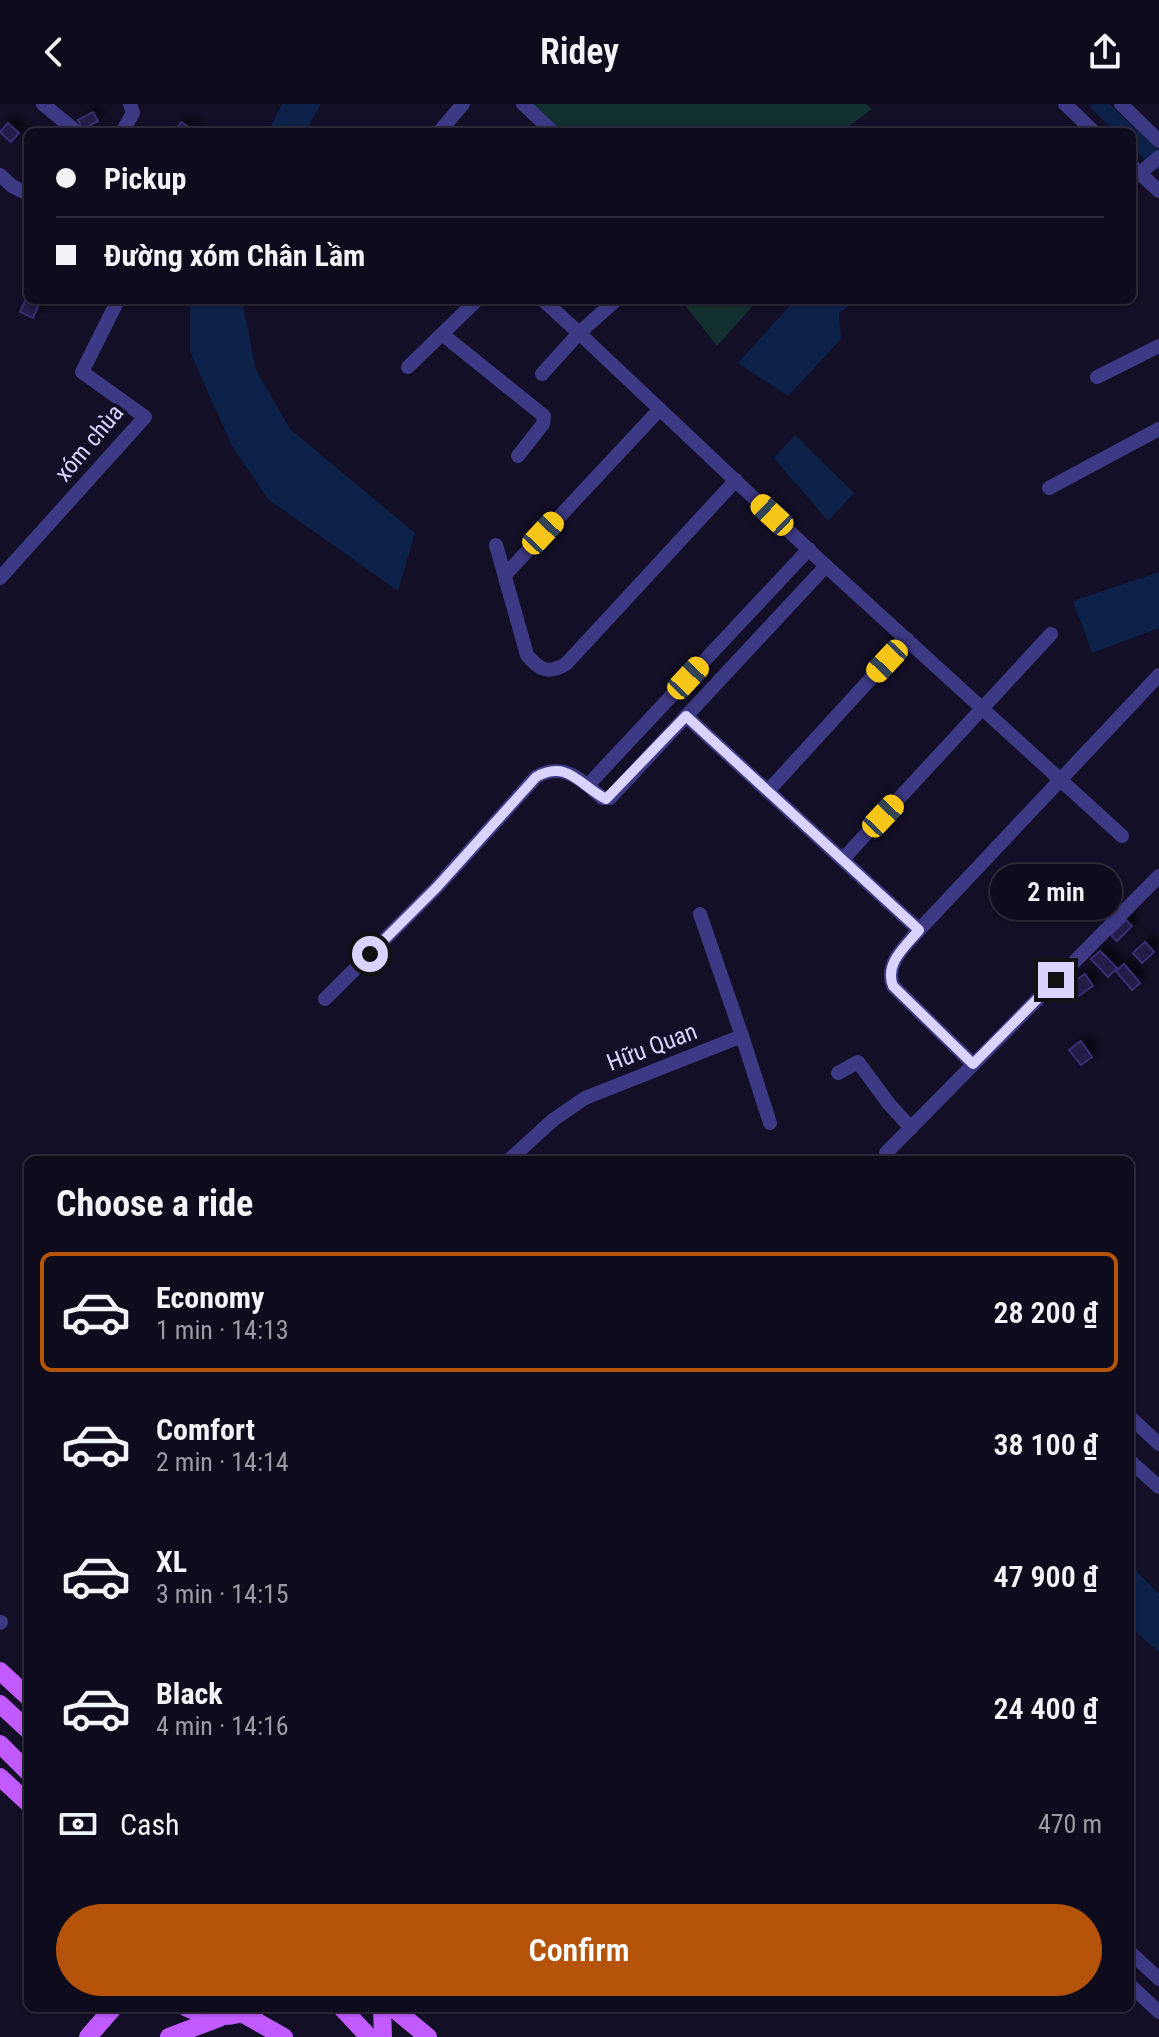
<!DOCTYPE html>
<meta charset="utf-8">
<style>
:root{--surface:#0e0b1c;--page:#1c1929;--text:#f1f3f6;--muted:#9b9ba3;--line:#2e2b3b;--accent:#b45309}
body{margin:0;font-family:"Roboto Condensed",sans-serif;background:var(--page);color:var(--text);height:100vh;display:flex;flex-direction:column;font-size:30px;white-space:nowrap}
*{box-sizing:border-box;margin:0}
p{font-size:26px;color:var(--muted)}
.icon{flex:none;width:44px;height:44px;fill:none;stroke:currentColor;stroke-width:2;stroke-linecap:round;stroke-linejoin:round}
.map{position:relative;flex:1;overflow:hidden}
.drawer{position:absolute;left:24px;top:1052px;width:1110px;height:856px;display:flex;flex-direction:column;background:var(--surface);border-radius:12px;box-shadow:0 2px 6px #0004,0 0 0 2px var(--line)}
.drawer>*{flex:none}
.guide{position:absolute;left:24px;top:24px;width:1112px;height:176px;border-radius:12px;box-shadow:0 2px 6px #0004,0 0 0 2px var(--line);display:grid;align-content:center;height:176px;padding:0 32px;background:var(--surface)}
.end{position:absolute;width:36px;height:36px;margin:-18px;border:10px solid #d9d4ff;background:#111;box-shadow:0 0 0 4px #111}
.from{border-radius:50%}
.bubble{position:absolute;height:56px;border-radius:28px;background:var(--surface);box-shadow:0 2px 6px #0004,0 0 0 2px var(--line);font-size:26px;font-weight:600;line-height:56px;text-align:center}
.car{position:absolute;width:24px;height:48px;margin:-24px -12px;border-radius:10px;box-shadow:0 0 6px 2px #0007;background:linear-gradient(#f5c518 24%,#345 0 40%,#f5c518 0 76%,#345 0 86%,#f5c518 0)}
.guide b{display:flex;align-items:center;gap:28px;height:76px;font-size:30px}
.guide b+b{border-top:2px solid var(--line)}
.guide i{width:20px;height:20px;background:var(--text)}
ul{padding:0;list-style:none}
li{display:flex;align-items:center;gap:24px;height:120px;margin:0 16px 12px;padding:0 16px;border:4px solid transparent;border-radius:12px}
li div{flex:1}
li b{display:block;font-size:30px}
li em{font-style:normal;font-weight:600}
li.selected{border-color:var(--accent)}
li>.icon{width:72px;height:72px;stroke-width:1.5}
h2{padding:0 32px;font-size:36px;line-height:96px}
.pay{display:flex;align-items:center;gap:20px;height:88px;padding:0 32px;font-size:30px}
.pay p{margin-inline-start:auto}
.primary-button{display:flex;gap:16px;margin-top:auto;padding:16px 32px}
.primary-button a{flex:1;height:92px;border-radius:48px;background:var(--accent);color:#fff;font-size:32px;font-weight:600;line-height:92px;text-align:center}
header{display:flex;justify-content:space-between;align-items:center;height:104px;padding:0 32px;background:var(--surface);font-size:36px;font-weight:600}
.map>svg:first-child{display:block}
.green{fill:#12302f}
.water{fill:#0c2248}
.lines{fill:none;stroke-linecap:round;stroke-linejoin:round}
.canal{stroke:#0c2248;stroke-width:16}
.building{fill:#241b47;stroke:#3b2d73;stroke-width:2;filter:url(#shadow)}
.minor{stroke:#3d3a85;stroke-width:14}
.major{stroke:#c25bff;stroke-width:18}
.route{stroke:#d9d4ff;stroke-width:10}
.labels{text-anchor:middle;stroke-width:8;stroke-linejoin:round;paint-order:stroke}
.street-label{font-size:24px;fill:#d9d4ff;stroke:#130f26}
</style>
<header><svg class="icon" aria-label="back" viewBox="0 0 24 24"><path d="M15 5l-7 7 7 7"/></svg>Ridey<svg class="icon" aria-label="share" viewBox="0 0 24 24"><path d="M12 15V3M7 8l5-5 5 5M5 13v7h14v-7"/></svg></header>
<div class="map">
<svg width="1159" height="1933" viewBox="0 0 1159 1933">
<defs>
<filter id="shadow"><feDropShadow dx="7" dy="-7" stdDeviation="4" flood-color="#0009"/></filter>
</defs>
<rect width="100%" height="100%" fill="#130f26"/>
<g class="green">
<polygon points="528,0 866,0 872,5 841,28 550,28"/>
<polygon points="681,196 758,196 717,242"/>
</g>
<g class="water">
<polygon points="282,0 321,0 305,28 268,28"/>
<polygon points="190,196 242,196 256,266 290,325 415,429 398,487 268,395 232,342 190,248"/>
<polygon points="795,196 857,196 839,209 841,235 788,292 738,259"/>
<polygon points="795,331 854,389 828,417 774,354"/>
<polygon points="1159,468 1159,524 1092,549 1073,497"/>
<polygon points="1130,1461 1159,1490 1159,1548 1130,1523"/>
</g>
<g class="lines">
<g class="canal">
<polyline points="1098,0 1127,28"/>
<polyline points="1132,32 1159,58"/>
</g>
</g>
<g class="building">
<polygon points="93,8 98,17 83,25 78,16"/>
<polygon points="181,18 196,28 174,28"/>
<polygon points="8,19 19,29 11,38 0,28"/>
<polygon points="28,190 28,196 41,196 33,214 20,208"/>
<polygon points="1126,816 1132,822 1117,837 1111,831"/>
<polygon points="1145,838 1154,848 1142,859 1133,849"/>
<polygon points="1100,847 1117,864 1108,873 1091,855"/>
<polygon points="1124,860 1140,879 1132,886 1116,867"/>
<polygon points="1085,870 1093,882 1075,894 1067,882"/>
<polygon points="1081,937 1092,953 1081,961 1069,946"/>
</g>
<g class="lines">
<g class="minor">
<polyline points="43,0 77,28"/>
<polyline points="523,0 553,28"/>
<polyline points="1065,0 1094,28"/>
<polyline points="1121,0 1159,37"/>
<polyline points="122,28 133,9 130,0"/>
<polyline points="439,28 463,0"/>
<polyline points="1132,62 1159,87"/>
<polyline points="1140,69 1159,53"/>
<polyline points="0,71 12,82 28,90"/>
<polyline points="543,196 579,229 616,196"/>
<polyline points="442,230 544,312 543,320 518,352"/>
<polyline points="408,263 477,196"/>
<polyline points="542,270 579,229 826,462"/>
<polyline points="1097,273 1159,242"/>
<polyline points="1049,384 1159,325"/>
<path d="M 496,441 L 527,551 C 540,567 549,570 566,560 L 736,376"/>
<polyline points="505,471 660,305"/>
<polyline points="0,474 145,313 82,268 118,196"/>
<polyline points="686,612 919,826"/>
<polyline points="588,681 809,445"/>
<polyline points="768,687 907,535"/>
<polyline points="843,755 1051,530"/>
<polyline points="700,810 742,932"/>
<path d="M 325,895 L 437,783 L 536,673 C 563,657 582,676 602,694 L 610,694 L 826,462 L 1122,732"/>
<path d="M 973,960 L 893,882 C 884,859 906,842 919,826 L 1159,571"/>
<polyline points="838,969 858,958 889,1000 911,1024"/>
<polyline points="886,1049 1159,772"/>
<polyline points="509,1056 553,1016 585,994 742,932 770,1019"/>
<polyline points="1130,1313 1159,1340"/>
<polyline points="1130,1357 1159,1383"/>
<polyline points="0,1519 1,1518"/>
<polyline points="1130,1848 1159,1875"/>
<polyline points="1130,1881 1159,1908"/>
</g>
<g class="major">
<polyline points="0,1567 28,1593"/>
<polyline points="0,1600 28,1626"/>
<polyline points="0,1640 28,1668"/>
<polyline points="0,1673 28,1699"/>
<path d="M 187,1904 C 210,1915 234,1914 257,1904"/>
<polyline points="342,1904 369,1933"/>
<polyline points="382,1904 383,1933"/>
<polyline points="393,1904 428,1933"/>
<polyline points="243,1910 284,1933"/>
<polyline points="88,1933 113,1904"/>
<polyline points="169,1933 219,1914"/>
</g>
</g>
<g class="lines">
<path class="route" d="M 370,850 L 437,783 L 536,673 C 568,655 580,682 606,695 L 686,612 L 919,826 C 906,842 884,859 893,882 L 973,960 L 1056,876"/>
</g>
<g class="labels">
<g class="street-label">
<text transform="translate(89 339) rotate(-50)" y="8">xóm chùa</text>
<text transform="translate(652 943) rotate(-21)" y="8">Hữu Quan</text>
</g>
</g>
</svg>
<i class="end from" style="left:370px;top:850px"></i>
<i class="end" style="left:1056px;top:876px"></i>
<div class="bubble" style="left:990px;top:760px;width:132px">2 min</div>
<i class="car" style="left:772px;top:411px;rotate:313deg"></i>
<i class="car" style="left:543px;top:429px;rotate:43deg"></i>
<i class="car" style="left:887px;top:557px;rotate:223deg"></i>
<i class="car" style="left:688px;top:574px;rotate:43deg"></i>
<i class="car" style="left:883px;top:712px;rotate:43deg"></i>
<div class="guide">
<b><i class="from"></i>Pickup</b>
<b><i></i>Đường xóm Chân Lầm</b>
</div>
<section class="drawer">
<h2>Choose a ride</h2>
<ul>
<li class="selected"><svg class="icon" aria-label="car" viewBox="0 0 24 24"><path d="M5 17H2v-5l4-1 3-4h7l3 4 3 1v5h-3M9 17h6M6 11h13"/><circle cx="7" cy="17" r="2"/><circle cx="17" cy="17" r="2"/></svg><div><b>Economy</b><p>1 min · 14:13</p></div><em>28 200 ₫</em></li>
<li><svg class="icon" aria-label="car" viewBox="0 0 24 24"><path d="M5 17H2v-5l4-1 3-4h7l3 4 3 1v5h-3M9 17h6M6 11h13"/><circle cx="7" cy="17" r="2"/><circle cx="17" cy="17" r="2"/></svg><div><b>Comfort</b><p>2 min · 14:14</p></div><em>38 100 ₫</em></li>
<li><svg class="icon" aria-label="car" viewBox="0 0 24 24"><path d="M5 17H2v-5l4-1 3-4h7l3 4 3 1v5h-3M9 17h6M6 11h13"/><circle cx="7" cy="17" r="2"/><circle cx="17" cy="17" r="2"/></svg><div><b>XL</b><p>3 min · 14:15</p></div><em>47 900 ₫</em></li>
<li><svg class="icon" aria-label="car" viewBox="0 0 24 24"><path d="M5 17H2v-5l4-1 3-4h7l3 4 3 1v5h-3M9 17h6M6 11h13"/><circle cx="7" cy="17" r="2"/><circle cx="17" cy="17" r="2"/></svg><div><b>Black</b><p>4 min · 14:16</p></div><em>24 400 ₫</em></li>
</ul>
<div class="pay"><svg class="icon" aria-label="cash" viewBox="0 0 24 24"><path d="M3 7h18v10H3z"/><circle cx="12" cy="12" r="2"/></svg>Cash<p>470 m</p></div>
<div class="primary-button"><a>Confirm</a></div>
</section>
</div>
